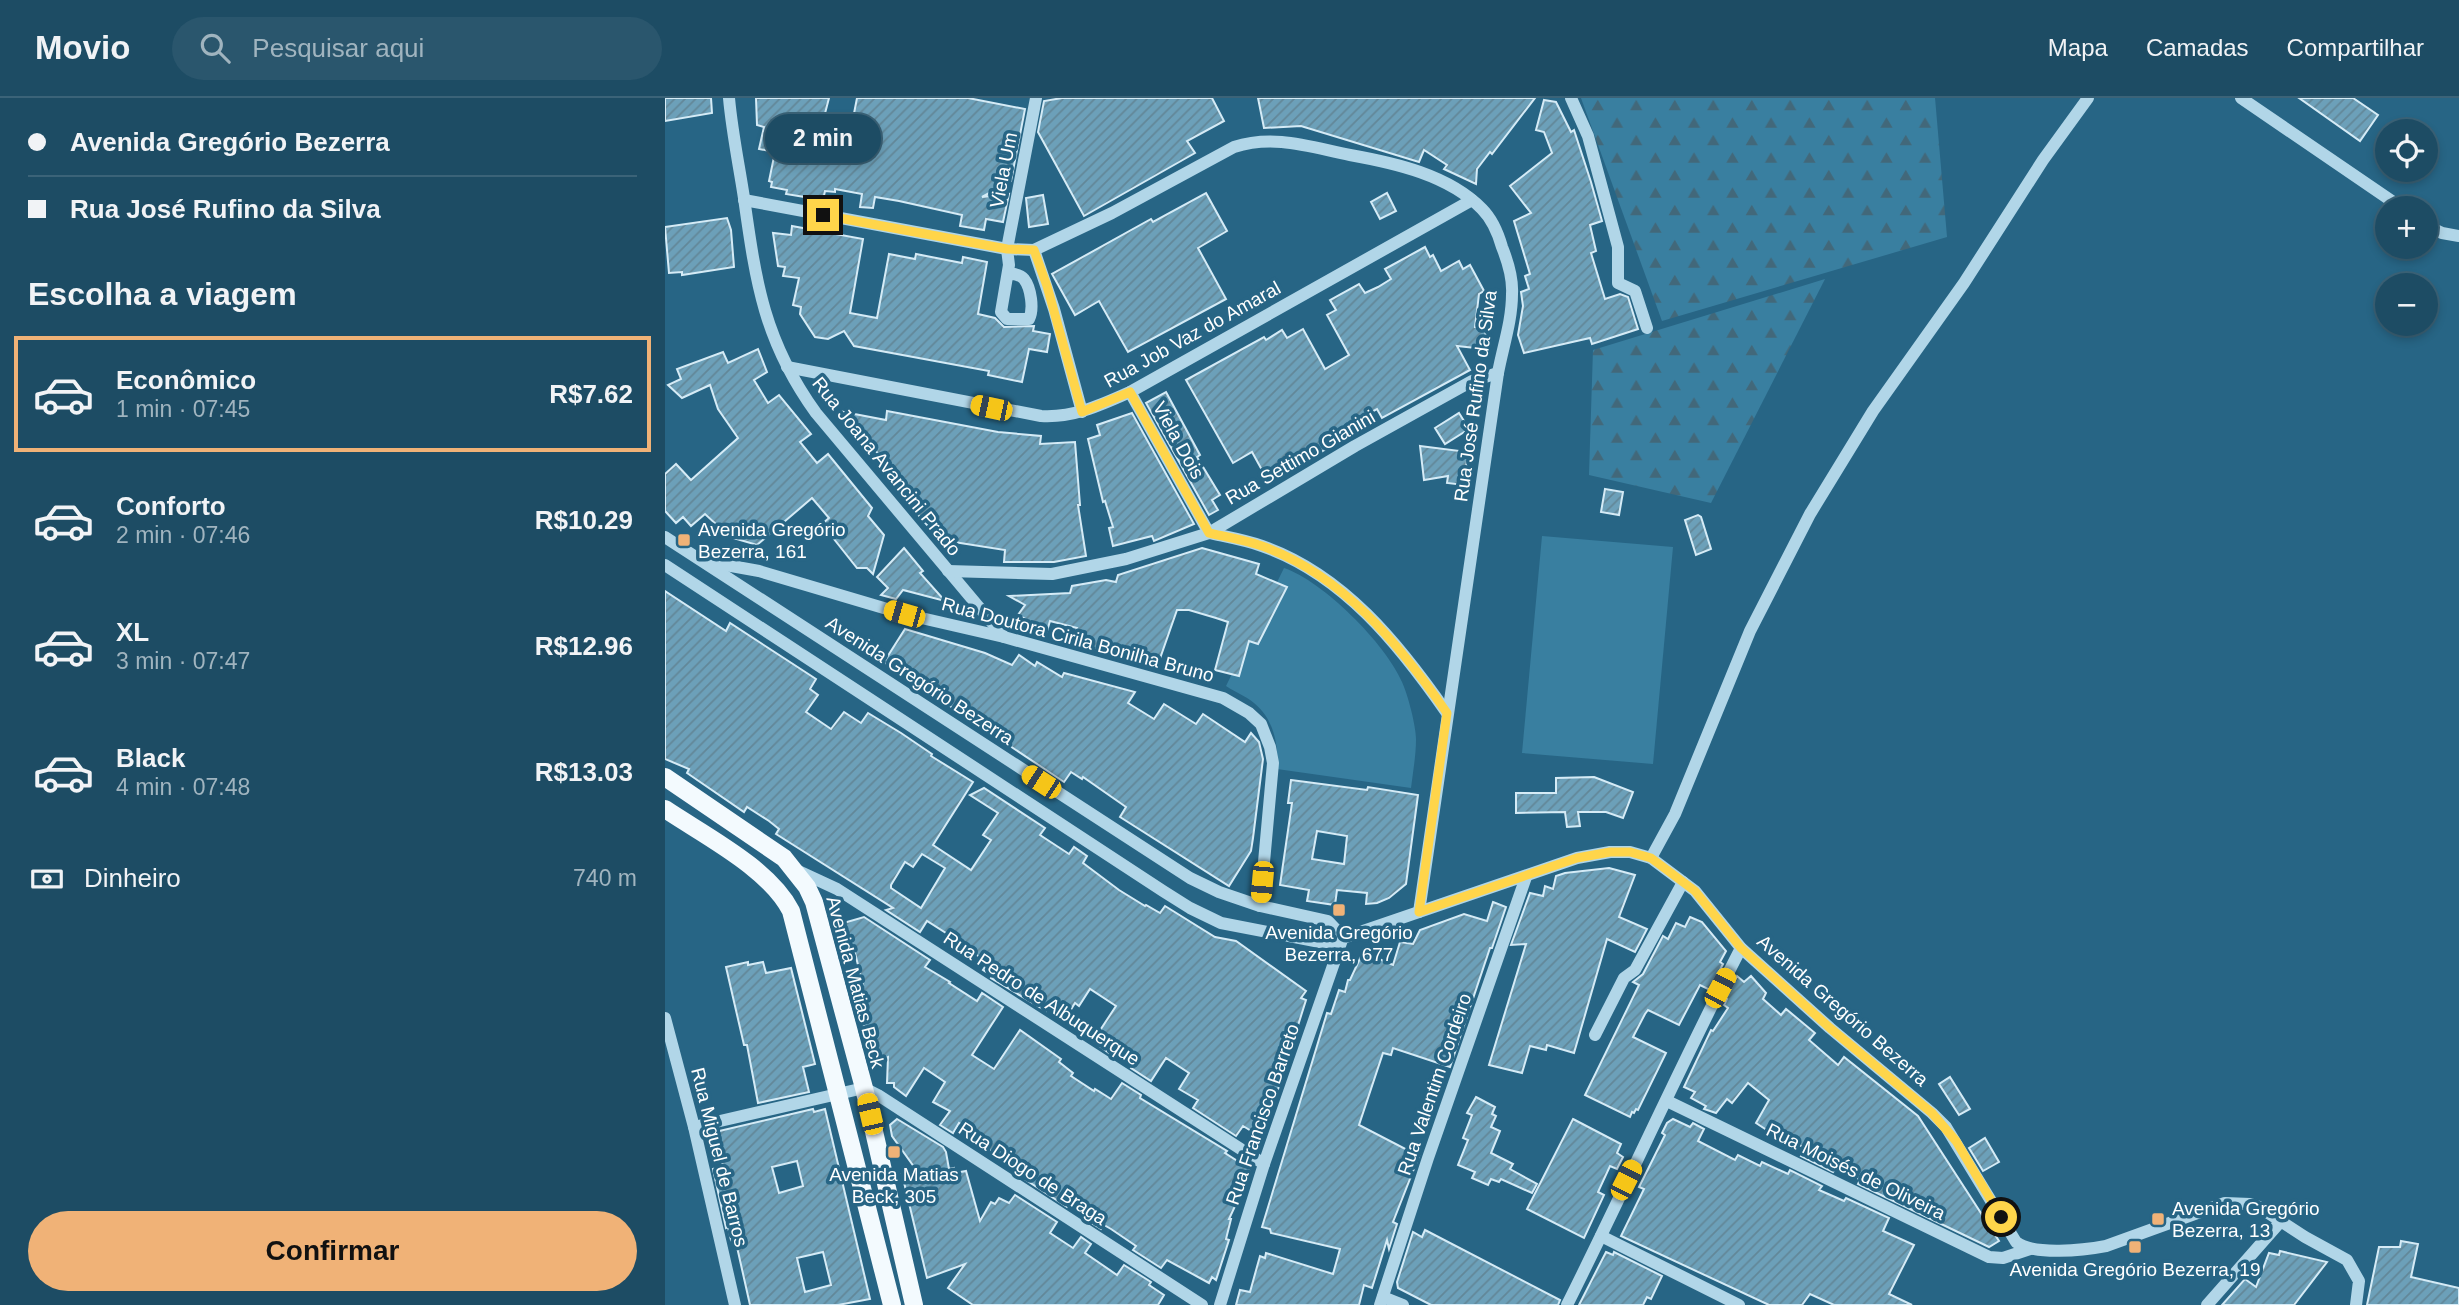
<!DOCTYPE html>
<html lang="pt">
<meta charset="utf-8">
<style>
:root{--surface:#1d4c64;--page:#2a566d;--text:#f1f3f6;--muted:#a0b4bf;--line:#3b6378;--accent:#f0b277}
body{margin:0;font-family:Arial,sans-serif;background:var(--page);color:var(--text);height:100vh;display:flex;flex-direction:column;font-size:26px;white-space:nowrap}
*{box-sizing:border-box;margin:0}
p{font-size:23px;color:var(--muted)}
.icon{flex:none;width:38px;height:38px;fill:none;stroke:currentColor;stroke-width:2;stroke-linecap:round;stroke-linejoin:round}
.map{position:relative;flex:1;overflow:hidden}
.details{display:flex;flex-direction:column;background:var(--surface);width:665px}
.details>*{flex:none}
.hud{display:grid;align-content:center;height:154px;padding:0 28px;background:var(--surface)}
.controls{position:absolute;left:1710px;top:21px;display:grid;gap:14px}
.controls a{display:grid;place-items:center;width:63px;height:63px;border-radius:50%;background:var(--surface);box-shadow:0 4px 10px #0003,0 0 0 2px var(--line);font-size:35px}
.end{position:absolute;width:32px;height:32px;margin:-16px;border:9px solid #ffd54a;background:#111;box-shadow:0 0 0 4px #111}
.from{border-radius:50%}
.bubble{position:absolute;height:49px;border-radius:24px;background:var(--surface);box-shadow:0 4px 10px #0003,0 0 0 2px var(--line);font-size:23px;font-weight:700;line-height:49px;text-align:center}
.car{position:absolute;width:21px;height:42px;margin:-21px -10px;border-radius:9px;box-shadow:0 0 5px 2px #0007;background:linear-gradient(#f5c518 24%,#345 0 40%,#f5c518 0 76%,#345 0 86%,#f5c518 0)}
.hud b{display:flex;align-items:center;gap:24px;height:66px;font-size:26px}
.hud b+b{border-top:2px solid var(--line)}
.hud i{width:18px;height:18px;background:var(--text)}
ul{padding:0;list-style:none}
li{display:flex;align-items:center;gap:21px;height:116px;margin:0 14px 10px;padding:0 14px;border:4px solid transparent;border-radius:0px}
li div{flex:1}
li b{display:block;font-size:26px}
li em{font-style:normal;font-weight:700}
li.current{border-color:var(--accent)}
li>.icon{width:63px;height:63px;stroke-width:1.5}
h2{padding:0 28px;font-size:32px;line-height:84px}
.pay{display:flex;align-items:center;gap:18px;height:77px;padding:0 28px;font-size:26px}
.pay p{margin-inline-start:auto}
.button{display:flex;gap:14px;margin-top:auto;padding:14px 28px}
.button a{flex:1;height:80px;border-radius:42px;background:var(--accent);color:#111;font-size:28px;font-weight:700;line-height:80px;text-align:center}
header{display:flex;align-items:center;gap:42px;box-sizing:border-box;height:98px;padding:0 35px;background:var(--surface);border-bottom:2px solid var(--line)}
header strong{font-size:33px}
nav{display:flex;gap:38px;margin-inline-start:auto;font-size:24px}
.search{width:490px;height:63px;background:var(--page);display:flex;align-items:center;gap:18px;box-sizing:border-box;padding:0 24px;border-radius:38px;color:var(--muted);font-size:26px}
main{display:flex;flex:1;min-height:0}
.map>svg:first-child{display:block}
.forest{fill:url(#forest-firs)}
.green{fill:#397fa0}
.building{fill:url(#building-hatch);stroke:#d5ebf6;stroke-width:2;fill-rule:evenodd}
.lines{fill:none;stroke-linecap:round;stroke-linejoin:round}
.minor{stroke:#b1d6e8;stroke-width:12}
.major{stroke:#f3fafe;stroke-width:18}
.route{stroke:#ffd54a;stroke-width:9}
.poi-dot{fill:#f0b277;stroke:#276585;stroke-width:2.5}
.labels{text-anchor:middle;stroke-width:7;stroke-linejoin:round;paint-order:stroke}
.street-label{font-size:19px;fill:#fff;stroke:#276585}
.poi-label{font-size:19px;fill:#fff;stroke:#276585}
</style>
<header>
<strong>Movio</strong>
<div class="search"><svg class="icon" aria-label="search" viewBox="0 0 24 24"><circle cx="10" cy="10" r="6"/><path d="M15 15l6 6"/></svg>Pesquisar aqui</div>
<nav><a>Mapa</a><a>Camadas</a><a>Compartilhar</a></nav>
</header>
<main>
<section class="details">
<div class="hud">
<b><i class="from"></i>Avenida Gregório Bezerra</b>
<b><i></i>Rua José Rufino da Silva</b>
</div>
<h2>Escolha a viagem</h2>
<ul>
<li class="current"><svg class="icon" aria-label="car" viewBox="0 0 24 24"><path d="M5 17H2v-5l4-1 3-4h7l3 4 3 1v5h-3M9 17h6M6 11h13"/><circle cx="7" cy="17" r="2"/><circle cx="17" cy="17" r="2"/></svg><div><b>Econômico</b><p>1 min · 07:45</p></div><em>R$7.62</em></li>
<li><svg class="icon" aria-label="car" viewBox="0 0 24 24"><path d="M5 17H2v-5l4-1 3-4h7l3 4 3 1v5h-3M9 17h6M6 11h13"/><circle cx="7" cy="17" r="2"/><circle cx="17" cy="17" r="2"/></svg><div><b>Conforto</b><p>2 min · 07:46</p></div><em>R$10.29</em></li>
<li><svg class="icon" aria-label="car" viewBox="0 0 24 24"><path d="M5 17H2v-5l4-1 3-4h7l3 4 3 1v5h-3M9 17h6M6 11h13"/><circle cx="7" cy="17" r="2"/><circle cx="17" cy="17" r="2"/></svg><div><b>XL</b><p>3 min · 07:47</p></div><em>R$12.96</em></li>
<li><svg class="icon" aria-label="car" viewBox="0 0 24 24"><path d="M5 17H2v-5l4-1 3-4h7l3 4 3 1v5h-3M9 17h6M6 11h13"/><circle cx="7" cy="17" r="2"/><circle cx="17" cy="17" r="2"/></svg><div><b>Black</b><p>4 min · 07:48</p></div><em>R$13.03</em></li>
</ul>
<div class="pay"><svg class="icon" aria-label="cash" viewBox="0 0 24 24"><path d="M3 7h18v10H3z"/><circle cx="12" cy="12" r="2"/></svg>Dinheiro<p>740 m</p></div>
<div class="button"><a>Confirmar</a></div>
</section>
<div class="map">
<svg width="1794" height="1207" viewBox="0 0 1794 1207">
<defs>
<pattern id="forest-firs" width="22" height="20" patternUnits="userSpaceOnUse" patternTransform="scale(1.75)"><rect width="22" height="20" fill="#397fa0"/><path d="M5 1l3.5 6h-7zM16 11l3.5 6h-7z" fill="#42687a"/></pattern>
<pattern id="building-hatch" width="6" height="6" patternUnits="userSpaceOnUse" patternTransform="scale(1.75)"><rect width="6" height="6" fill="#6ca0b9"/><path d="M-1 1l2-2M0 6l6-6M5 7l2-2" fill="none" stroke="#628798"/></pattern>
</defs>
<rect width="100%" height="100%" fill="#276585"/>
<g class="forest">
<polygon points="916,0 1270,0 1282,139 997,223"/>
<polygon points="1160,181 1046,405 924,377 928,252"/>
</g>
<g class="green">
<polygon points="877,438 1008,449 988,666 857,655"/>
<path d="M 619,470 C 658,483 721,546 737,584 C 743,597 751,628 751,641 C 751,657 748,674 746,690 L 612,671 C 614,648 609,621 589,605 C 581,598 570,594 561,588 Z"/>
</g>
<g class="building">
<polygon points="0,0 46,0 47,15 0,23"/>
<polygon points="91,0 164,0 157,27 158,27 157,38 181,43 183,35 185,36 192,0 303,0 360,11 346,83 317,99 344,96 338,124 321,121 319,132 295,128 297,117 234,103 210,99 208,110 195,109 197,96 170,91 170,94 160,93 158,102 121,96 122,92 106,89 107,84 104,83 110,54 94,51 99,29 92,27"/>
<polygon points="397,0 547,0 559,23 522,43 530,55 419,118 373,34 379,3"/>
<polygon points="593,0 870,0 827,56 825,54 812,71 811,86 779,71 782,67 759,52 754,64 636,28 599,30"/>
<polygon points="1634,0 1688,0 1713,17 1695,43"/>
<polygon points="879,2 891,4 906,34 909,32 926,84 937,123 925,127 931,153 926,155 940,201 955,196 963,199 973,231 927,246 925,240 859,255 853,237 858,208 856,194 864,191 860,178 865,176 849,123 866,115 845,88 887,55 879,34 871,32"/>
<polygon points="541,95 562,133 533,150 561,201 463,254 434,203 410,217 387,176 486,121 488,124"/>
<polygon points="722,95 731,113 715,121 706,104"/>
<polygon points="378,97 383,126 364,129 361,100"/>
<polygon points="62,120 66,132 69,169 17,177 17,174 4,175 0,129"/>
<polygon points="127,128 198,141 185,215 212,220 224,156 250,161 251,156 297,165 298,159 322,164 313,216 330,220 339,229 369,228 368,233 385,236 382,254 364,251 357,284 323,277 324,273 189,248 179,233 163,241 150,239 135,216 136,209 128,207 134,180 118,178 120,169 113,168 108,135 126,137"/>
<polygon points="760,149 765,159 768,157 776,173 794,163 798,171 805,167 819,193 814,196 810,229 821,230 819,251 792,248 805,272 717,320 712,311 689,323 694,333 603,383 587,354 568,365 521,282 599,239 601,242 617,232 622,240 638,231 660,271 684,257 662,217 671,212 665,202 694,186 700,195 713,189 726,181 720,171"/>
<polygon points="93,251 102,274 89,282 103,305 114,297 146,336 135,344 152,365 163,356 207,410 203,418 219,437 208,476 202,470 192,470 157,426 164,420 147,400 92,447 65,439 40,416 26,428 18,419 11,425 0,413 0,376 11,366 26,382 73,340 53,311 45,287 17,300 3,287 16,281 12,271 58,254 63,265"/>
<polygon points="501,294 535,357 532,359 555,397 547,402 553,412 544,417 481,305"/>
<polygon points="222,313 333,334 376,338 375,346 410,344 415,407 413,407 421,458 389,464 339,464 340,452 289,444 269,435 233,394 238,381 222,378 223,372 214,370 215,358 179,314 221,322"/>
<polygon points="467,315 529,426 489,443 487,438 448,448 444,430 448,429 440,403 438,404 423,341 435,337 432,327"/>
<polygon points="794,315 804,331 780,346 770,330"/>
<polygon points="755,348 803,354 799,387 782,385 783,378 759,382"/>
<polygon points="940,391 958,394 954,417 936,414"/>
<polygon points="1033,417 1036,419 1046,451 1031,457 1020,422"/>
<polygon points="239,450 258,473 255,475 280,503 238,492 231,501 216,497 223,490 212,479"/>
<polygon points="537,450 594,466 591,476 622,489 593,546 584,543 574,578 550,572 563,524 551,520 524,512 512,512 492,569 408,545 412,530 385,523 382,533 353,517 360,507 344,498 405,495 407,488 441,482 451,484 453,477"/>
<path d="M 0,493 L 61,533 L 65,525 L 151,581 L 145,591 L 153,597 L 141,614 L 166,631 L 179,614 L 196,625 L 203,615 L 236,635 L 267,656 L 266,658 L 308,684 L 268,747 L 306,772 L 326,742 L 318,737 L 333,715 L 305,697 L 319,690 L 380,730 L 375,737 L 404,756 L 409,749 L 422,758 L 418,765 L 454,792 L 480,808 L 481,807 L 495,815 L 500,808 L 550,839 L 571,843 L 641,893 L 636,900 L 641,902 L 609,1004 L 604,1018 L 593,1037 L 578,1028 L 571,1038 L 528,1010 L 533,1002 L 514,991 L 524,975 L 501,960 L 486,983 L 466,970 L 469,963 L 448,949 L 444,955 L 428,943 L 451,908 L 425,891 L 414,908 L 410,905 L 402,918 L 384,908 L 381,913 L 326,880 L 327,878 L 318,872 L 323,864 L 305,853 L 306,851 L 262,823 L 255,834 L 221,812 L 228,810 L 111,736 L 114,731 L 104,723 L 82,709 L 79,714 L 22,675 L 24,671 L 0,661 ZM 257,756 L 280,770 L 256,810 L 226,790 L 226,787 L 240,764 L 248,769 Z"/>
<polygon points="240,531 320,555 347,567 354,557 370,568 372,564 397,579 399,575 470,594 463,605 489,621 499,606 531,626 538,616 580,644 586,635 594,644 598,661 588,740 586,753 564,788 455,719 461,709 418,679 417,681 406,674 399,684 339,644 344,635 323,622 318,630 219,564"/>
<polygon points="929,679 968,694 958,720 941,714 913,714 915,728 902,729 900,714 851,715 851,695 891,695 891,680"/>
<path d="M 626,682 L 702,692 L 703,689 L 753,697 L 741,786 L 724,800 L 712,805 L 701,806 L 702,795 L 672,792 L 670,807 L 642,803 L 644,792 L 615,787 L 627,705 L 623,705 ZM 652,733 L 682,738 L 679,766 L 647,761 Z"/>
<polygon points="944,770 970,777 954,819 982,831 970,854 942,841 909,955 882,947 881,952 865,948 857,975 824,967 861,846 846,847 865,795 878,798 880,788 888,791 891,778 900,775"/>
<polygon points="828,804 841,809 827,850 825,850 785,969 728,950 726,957 718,955 694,1027 754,1058 728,1124 732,1126 724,1151 722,1142 707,1190 699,1187 694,1207 571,1207 575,1192 585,1194 595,1158 600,1160 601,1155 668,1176 675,1151 606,1135 605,1131 597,1129 662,915 666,916 674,892 680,894 683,882 685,882 698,854 728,867 735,844 748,846 755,832 799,816 822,823"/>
<polygon points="199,819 265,862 260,869 285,884 284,885 312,903 317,895 338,909 307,957 329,971 355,932 396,961 394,964 408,975 406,978 429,993 430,991 446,1001 457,985 476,997 475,1000 562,1053 560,1055 585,1071 564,1103 571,1106 564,1121 566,1121 561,1141 564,1142 551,1182 547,1179 544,1185 502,1162 496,1170 468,1152 471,1148 446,1131 439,1127 436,1131 425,1124 428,1120 405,1105 402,1109 361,1082 364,1078 320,1049 323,1044 294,1025 288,1035 275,1027 285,1013 268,1004 280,984 259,970 241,998 229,989 229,985 222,985 223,959 208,965 189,889 198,887 189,851 180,854 176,839 175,826"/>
<polygon points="1025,819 1037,824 1061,853 1055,864 1058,866 1045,892 1035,887 1014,927 983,912 980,916 968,939 1001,955 973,1012 971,1011 969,1015 967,1014 965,1019 920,997 974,887 968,884 978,876 998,838 1003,841 1011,825 1020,829"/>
<polygon points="83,864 83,867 98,864 101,875 126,870 150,966 138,969 144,994 93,1005 82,947 79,947 61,869"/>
<polygon points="1072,878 1079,884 1086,878 1101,895 1098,901 1116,917 1121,911 1150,935 1144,942 1173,967 1179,959 1253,1018 1334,1143 1324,1149 1193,1086 1195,1082 1175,1066 1168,1074 1136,1058 1141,1050 1105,1034 1091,1025 1104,1002 1083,985 1067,1005 1062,1001 1051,1015 1039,1011 1041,1008 1026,1000 1030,994 1019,989 1046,932 1048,933 1063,910 1059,907 1062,901 1060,900"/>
<polygon points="1285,979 1305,1011 1294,1017 1274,986"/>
<polygon points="811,999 830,1009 827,1016 831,1018 826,1029 835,1033 826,1055 848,1066 845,1071 872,1086 867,1095 836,1081 834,1084 826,1081 823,1087 807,1080 810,1074 793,1067 803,1042 798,1040 807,1017 802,1015"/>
<path d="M 148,1011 L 149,1014 L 160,1011 L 205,1201 L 173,1207 L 85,1207 L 70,1140 L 66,1142 L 63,1129 L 61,1130 L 48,1071 L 58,1068 L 50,1034 ZM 132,1063 L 138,1088 L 114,1095 L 107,1069 ZM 158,1154 L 166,1187 L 140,1194 L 132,1160 Z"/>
<polygon points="232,1021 278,1049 281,1054 284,1071 289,1070 290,1075 301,1073 315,1123 326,1104 330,1106 334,1100 344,1105 350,1097 392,1124 385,1135 408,1150 416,1139 426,1146 420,1155 452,1177 459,1167 486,1184 484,1187 499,1197 493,1207 308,1207 283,1190 300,1166 262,1180 237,1076 252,1073 227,1038 225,1027"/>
<polygon points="908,1021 956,1046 952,1055 958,1059 952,1071 945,1068 933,1094 939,1097 919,1140 862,1111"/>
<polygon points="1008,1021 1025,1029 1028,1025 1039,1031 1033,1043 1070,1062 1073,1057 1095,1068 1097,1064 1123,1076 1125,1072 1157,1088 1154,1092 1179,1103 1181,1100 1224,1120 1218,1133 1249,1147 1224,1196 1247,1207 1169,1207 1145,1196 1137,1207 1104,1207 956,1138 979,1091 974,1089 1000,1037 997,1035 1002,1025"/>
<polygon points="1320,1040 1334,1064 1318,1073 1304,1050"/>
<polygon points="760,1132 895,1202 893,1207 766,1207 733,1190 732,1184 748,1134 757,1139"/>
<polygon points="1736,1143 1753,1146 1746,1179 1794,1190 1794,1207 1702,1207 1714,1149 1735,1149"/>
<polygon points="1615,1153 1662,1164 1629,1207 1557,1207 1580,1181 1591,1189 1604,1155 1614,1157"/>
<polygon points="941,1154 948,1157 949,1154 997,1178 986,1201 982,1199 978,1207 914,1207"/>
</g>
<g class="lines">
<g class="minor">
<path d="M 64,0 C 67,34 74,67 79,100 C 91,185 99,243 151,315 L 339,539"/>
<polyline points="906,0 923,38 953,149 953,185 970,193 982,230"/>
<polyline points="1576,0 1737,110"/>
<path d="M 79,102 L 342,151 L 369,152 L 447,115 L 569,49 C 609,36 645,49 685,57 C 730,65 784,77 817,111 C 827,121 833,135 837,149 C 843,164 848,180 847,196 C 847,223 838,248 833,275 L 754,814"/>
<polyline points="1760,127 1777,135 1794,138"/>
<polyline points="369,152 389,211 417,314"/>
<path d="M 343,175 C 348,176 355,176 359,181 C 366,190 369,211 364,221 L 342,221 L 336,214 L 344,167 L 342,151 L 371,0"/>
<path d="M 122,269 L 376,318 C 408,320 436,307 465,294 L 807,102"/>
<path d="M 465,294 L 544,435 C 562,439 580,442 597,448 C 678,476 734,546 782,615"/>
<polyline points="0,439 525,780 554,794 595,808 663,823 678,839"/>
<polyline points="44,464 94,473 239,516 339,539 558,600 584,615 596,626 605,649 608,665 595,808"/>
<path d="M 0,467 L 498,793 L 525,810 L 556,825 L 655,844 L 666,844 L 912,760 L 945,754 L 965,754 L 986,760 L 1030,793 L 1076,850 L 1165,930 L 1267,1015 L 1281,1029 L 1351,1144 C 1368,1158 1420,1152 1441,1148 L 1560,1105 L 1585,1106 L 1594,1109 L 1640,1139 L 1682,1162 L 1694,1183 L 1691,1207"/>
<polyline points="283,473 387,476 461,461 544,435 690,348 807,283 833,275"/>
<polyline points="986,760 1010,716 1085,533 1145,416 1208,313 1299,185 1378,62 1423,0"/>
<polyline points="131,772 172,791 599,1066"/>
<polyline points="0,920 29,1029 70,1207"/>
<polyline points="930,937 959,880 970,872 1018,784"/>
<polyline points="1002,1003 1324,1159 1338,1160 1365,1151"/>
<polyline points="29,1029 199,990 213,997 537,1207"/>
<polyline points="936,1138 1074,1207"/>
<polyline points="718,1199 738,1207"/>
<polyline points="555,1207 599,1066 678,839"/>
<polyline points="715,1207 763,1060 861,779"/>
<path d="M 902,1207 C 961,1089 1015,968 1076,850"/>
<polyline points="1542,1207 1616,1123"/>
</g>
<g class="major">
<polyline points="0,679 119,760 142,789 149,804 199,990 249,1207"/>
<path d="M 0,711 C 40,738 104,770 126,813 L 227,1207"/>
</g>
</g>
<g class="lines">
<path class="route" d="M 158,117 L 342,151 L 369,152 L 382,188 L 417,314 L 465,294 L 544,435 C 562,439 580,442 597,448 C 678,477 734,546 782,615 L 754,814 L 912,760 L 945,754 L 965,754 L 986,760 L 1030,793 L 1076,850 L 1165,930 L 1267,1015 L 1291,1043 L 1336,1119"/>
</g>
<g class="poi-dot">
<rect x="12" y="435" width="14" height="14" rx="3.5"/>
<rect x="667" y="805" width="14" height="14" rx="3.5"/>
<rect x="222" y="1047" width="14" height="14" rx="3.5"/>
<rect x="1486" y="1114" width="14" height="14" rx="3.5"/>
<rect x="1463" y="1142" width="14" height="14" rx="3.5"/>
</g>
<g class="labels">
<g class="street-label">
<text transform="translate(338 72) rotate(-79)" y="7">Viela Um</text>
<text transform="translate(527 236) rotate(-29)" y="7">Rua Job Vaz do Amaral</text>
<text transform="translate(810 298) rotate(-82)" y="7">Rua José Rufino da Silva</text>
<text transform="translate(514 342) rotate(61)" y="7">Viela Dois</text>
<text transform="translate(635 359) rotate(-30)" y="7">Rua Settimo Gianini</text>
<text transform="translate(222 368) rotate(51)" y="7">Rua Joana Avancini Prado</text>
<text transform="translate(413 541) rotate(15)" y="7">Rua Doutora Cirila Bonilha Bruno</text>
<text transform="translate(255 582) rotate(33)" y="7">Avenida Gregório Bezerra</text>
<text transform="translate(191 884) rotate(75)" y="7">Avenida Matias Beck</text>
<text transform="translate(377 900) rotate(33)" y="7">Rua Pedro de Albuquerque</text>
<text transform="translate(1178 912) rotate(41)" y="7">Avenida Gregório Bezerra</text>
<text transform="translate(769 986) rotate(-71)" y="7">Rua Valentim Cordeiro</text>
<text transform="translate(597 1016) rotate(-71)" y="7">Rua Francisco Barreto</text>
<text transform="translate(55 1059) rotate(76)" y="7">Rua Miguel de Barros</text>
<text transform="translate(1191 1073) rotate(26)" y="7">Rua Moisés de Oliveira</text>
<text transform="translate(368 1075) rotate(33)" y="7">Rua Diogo de Braga</text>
</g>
<g class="poi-label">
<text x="33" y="438" text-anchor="start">Avenida Gregório<tspan x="33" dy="22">Bezerra, 161</tspan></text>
<text x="674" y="841">Avenida Gregório<tspan x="674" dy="22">Bezerra, 677</tspan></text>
<text x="229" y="1083">Avenida Matias<tspan x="229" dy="22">Beck, 305</tspan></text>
<text x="1507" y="1117" text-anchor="start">Avenida Gregório<tspan x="1507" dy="22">Bezerra, 13</tspan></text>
<text x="1470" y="1178">Avenida Gregório Bezerra, 19</text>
</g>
</g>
</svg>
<div class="controls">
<a><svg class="icon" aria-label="locate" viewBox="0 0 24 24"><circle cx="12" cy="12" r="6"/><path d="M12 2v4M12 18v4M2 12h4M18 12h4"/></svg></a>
<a>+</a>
<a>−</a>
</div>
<i class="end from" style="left:1336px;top:1119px"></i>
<i class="end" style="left:158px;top:117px"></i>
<div class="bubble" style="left:100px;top:16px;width:116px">2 min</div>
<i class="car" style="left:326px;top:310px;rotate:282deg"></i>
<i class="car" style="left:239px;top:516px;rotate:286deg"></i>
<i class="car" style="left:376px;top:684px;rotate:303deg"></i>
<i class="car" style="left:597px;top:784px;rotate:185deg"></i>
<i class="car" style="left:1055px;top:890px;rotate:28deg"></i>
<i class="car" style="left:205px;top:1016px;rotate:347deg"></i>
<i class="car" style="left:961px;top:1082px;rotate:27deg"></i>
</div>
</main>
